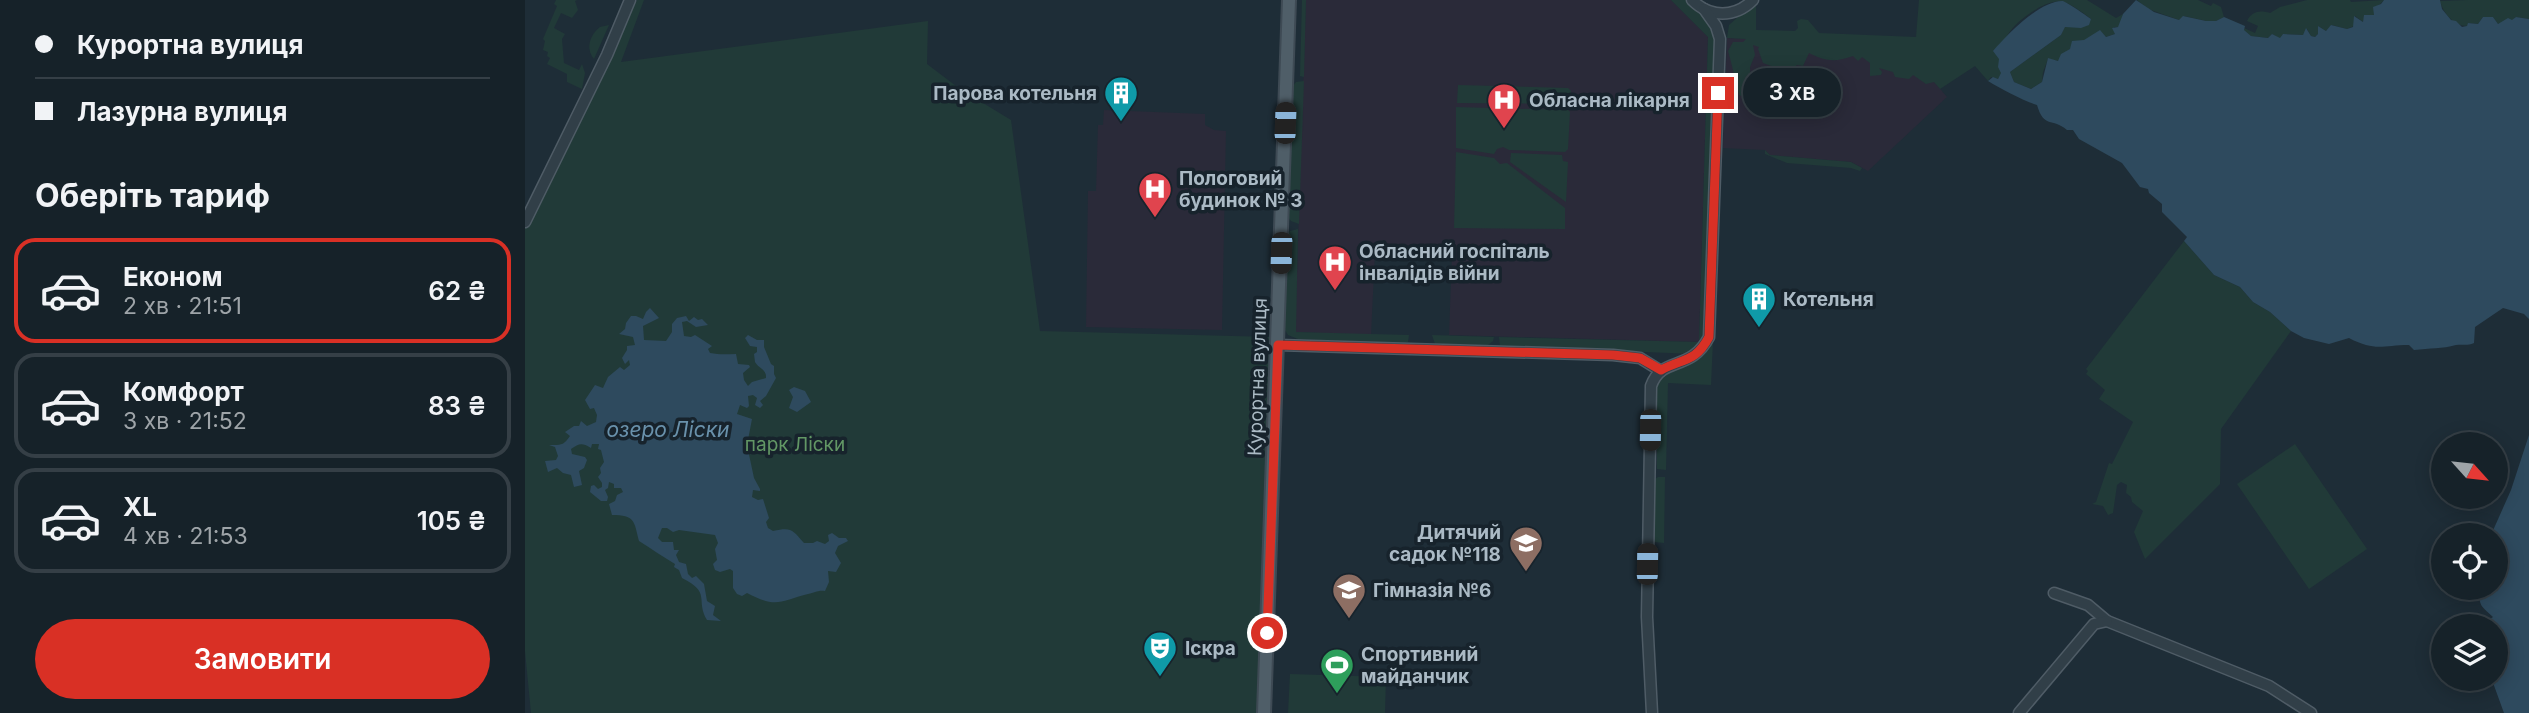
<!DOCTYPE html>
<html lang="uk">
<meta charset="utf-8">
<style>
:root{--surface:#162229;--page:#1f2a31;--text:#f1f3f6;--muted:#9ea4a8;--line:#353f46;--accent:#d93025}
body{margin:0;font-family:Inter,sans-serif;background:var(--page);color:var(--text);height:100vh;display:flex;flex-direction:column;font-size:26px;white-space:nowrap}
*{box-sizing:border-box;margin:0}
p{font-size:23px;color:var(--muted)}
.icon{flex:none;width:38px;height:38px;fill:none;stroke:currentColor;stroke-width:2;stroke-linecap:round;stroke-linejoin:round}
.map{position:relative;flex:1;overflow:hidden}
.side{display:flex;flex-direction:column;background:var(--surface);width:525px}
.side>*{flex:none}
.guide{display:grid;align-content:center;height:154px;padding:0 35px;background:var(--surface)}
.needle{width:46px;rotate:117deg}
.fabs{position:absolute;left:1906px;top:432px;display:grid;gap:14px}
.fabs a{display:grid;place-items:center;width:77px;height:77px;border-radius:50%;background:var(--surface);box-shadow:0 4px 18px #0003,0 0 0 2px var(--line);font-size:35px}
.end{position:absolute;width:32px;height:32px;margin:-16px;border:9px solid #d93025;background:#fff;box-shadow:0 0 0 4px #fff}
.from{border-radius:50%}
.bubble{position:absolute;height:49px;border-radius:24px;background:var(--surface);box-shadow:0 4px 18px #0003,0 0 0 2px var(--line);font-size:23px;font-weight:600;line-height:49px;text-align:center}
.car{position:absolute;width:21px;height:42px;margin:-21px -10px;border-radius:9px;box-shadow:0 0 5px 2px #0007;background:linear-gradient(#222 24%,#8ab4d8 0 40%,#222 0 76%,#8ab4d8 0 86%,#222 0)}
.guide b{display:flex;align-items:center;gap:24px;height:66px;font-size:26px}
.guide b+b{border-top:2px solid var(--line)}
.guide i{width:18px;height:18px;background:var(--text)}
ul{padding:0;list-style:none}
li{display:flex;align-items:center;gap:21px;height:105px;margin:0 14px 10px;padding:0 21px;border:4px solid var(--line);border-radius:21px}
li div{flex:1}
li b{display:block;font-size:26px}
li em{font-style:normal;font-weight:600}
li.on{border-color:var(--accent)}
li>.icon{width:63px;height:63px;stroke-width:1.5}
h2{padding:0 35px;font-size:32px;line-height:84px}
.action{display:flex;gap:14px;margin-top:auto;padding:14px 35px}
.action a{flex:1;height:80px;border-radius:42px;background:var(--accent);color:#fff;font-size:28px;font-weight:600;line-height:80px;text-align:center}
main{display:flex;flex:1;min-height:0}
.map>svg:first-child{display:block}
.medical{fill:#2a2a39}
.green{fill:#213a38}
.water{fill:#2e4a5e}
.lines{fill:none;stroke-linecap:round;stroke-linejoin:round}
.minor-casing{stroke:#4f5c66;stroke-width:13}
.major-casing{stroke:#3e4a54;stroke-width:16}
.minor{stroke:#313f48;stroke-width:10}
.major{stroke:#4f5e68;stroke-width:12}
.route{stroke:#d93025;stroke-width:9}
.labels{text-anchor:middle;stroke-width:7;stroke-linejoin:round;paint-order:stroke}
.poi-label{font-size:19px;font-weight:bold;fill:#abbac5;stroke:#17232c;text-anchor:start}
.street-label{font-size:19px;fill:#abbac5;stroke:#17232c}
.park-label{font-size:19px;fill:#629765;stroke:#17232c}
.water-label{font-size:21px;font-style:italic;fill:#6991ab;stroke:#17232c}
</style>
<main>
<section class="side">
<div class="guide">
<b><i class="from"></i>Курортна вулиця</b>
<b><i></i>Лазурна вулиця</b>
</div>
<h2>Оберіть тариф</h2>
<ul>
<li class="on"><svg class="icon" aria-label="car" viewBox="0 0 24 24"><path d="M5 17H2v-5l4-1 3-4h7l3 4 3 1v5h-3M9 17h6M6 11h13"/><circle cx="7" cy="17" r="2"/><circle cx="17" cy="17" r="2"/></svg><div><b>Економ</b><p>2 хв · 21:51</p></div><em>62 ₴</em></li>
<li><svg class="icon" aria-label="car" viewBox="0 0 24 24"><path d="M5 17H2v-5l4-1 3-4h7l3 4 3 1v5h-3M9 17h6M6 11h13"/><circle cx="7" cy="17" r="2"/><circle cx="17" cy="17" r="2"/></svg><div><b>Комфорт</b><p>3 хв · 21:52</p></div><em>83 ₴</em></li>
<li><svg class="icon" aria-label="car" viewBox="0 0 24 24"><path d="M5 17H2v-5l4-1 3-4h7l3 4 3 1v5h-3M9 17h6M6 11h13"/><circle cx="7" cy="17" r="2"/><circle cx="17" cy="17" r="2"/></svg><div><b>XL</b><p>4 хв · 21:53</p></div><em>105 ₴</em></li>
</ul>
<div class="action"><a>Замовити</a></div>
</section>
<div class="map">
<svg width="2004" height="713" viewBox="0 0 2004 713">
<rect width="100%" height="100%" fill="#1e2d37"/>
<g class="medical">
<polygon points="781,0 1146,0 1183,37 1174,342 924,335 927,254 850,252 846,335 770,332"/>
<polygon points="1202,38 1357,43 1400,71 1422,97 1343,171 1326,162 1245,155 1240,150 1198,148"/>
<polygon points="579,110 680,114 680,125 689,130 701,131 697,330 561,327 563,191 571,191 573,125 578,125"/>
</g>
<g class="green">
<polygon points="31,0 52,0 50,1 53,10 47,18 36,13 29,28 40,34 37,39 39,63 54,70 57,64 60,73 57,89 42,82 42,74 22,64 25,58 22,56 23,52 18,50 20,41 18,39 32,6 29,4"/>
<polygon points="112,0 119,0 96,62 403,21 402,64 435,89 486,120 515,331 746,337 733,713 6,713 0,651 0,227"/>
<polygon points="777,0 781,0 779,77 775,76"/>
<polygon points="1146,0 1163,0 1184,21 1191,38 1180,338 1169,354 975,346 974,337 1174,342 1183,37"/>
<path d="M 1394,0 L 1562,0 L 1591,18 L 1598,14 L 1594,27 L 1589,27 L 1590,34 L 1581,37 L 1575,31 L 1545,49 L 1533,61 L 1523,59 L 1518,72 L 1517,82 L 1506,89 L 1489,82 L 1485,72 L 1536,35 L 1540,26 L 1566,19 C 1559,13 1547,5 1539,2 C 1529,0 1521,4 1513,8 C 1487,24 1471,41 1477,73 L 1473,79 L 1466,77 L 1463,81 L 1450,66 L 1415,89 L 1409,82 L 1401,84 L 1388,75 L 1384,79 L 1370,77 L 1368,72 L 1354,68 L 1357,72 L 1356,75 L 1345,76 L 1345,63 L 1337,57 L 1333,61 L 1328,56 C 1311,62 1302,62 1284,53 L 1278,66 L 1272,65 L 1261,74 L 1250,71 L 1249,67 L 1238,63 L 1233,49 L 1234,47 L 1228,45 L 1230,55 L 1225,67 L 1227,102 L 1223,102 L 1222,99 L 1214,95 C 1210,79 1207,65 1203,51 L 1208,42 L 1218,42 L 1221,39 L 1202,38 L 1204,25 L 1231,1 L 1231,30 L 1270,31 L 1273,28 L 1272,21 L 1276,19 L 1283,20 L 1294,33 L 1391,37 Z"/>
<polygon points="1612,0 1673,0 1686,6 1688,3 1696,7 1699,17 1691,21 1681,21 1659,16 1654,20 1623,9"/>
<path d="M 1782,0 L 1825,0 L 1826,2 L 1859,0 L 1852,7 L 1849,15 L 1840,15 L 1838,22 L 1830,16 L 1829,26 L 1822,29 L 1807,25 L 1801,31 L 1793,26 L 1793,34 L 1790,37 L 1786,36 L 1782,29 L 1778,35 L 1758,34 L 1755,39 L 1747,34 L 1743,38 L 1726,36 L 1718,30 L 1719,28 L 1730,33 L 1733,26 L 1722,21 C 1727,11 1735,10 1745,13 L 1755,7 Z"/>
<path d="M 1943,0 L 2004,0 L 2004,19 L 1991,17 L 1988,20 L 1973,24 L 1968,17 L 1958,17 L 1953,24 L 1944,23 L 1942,26 C 1929,26 1918,13 1915,1 Z"/>
<path d="M 84,25 L 69,59 C 60,48 65,35 75,27 Z"/>
<polygon points="779,81 774,224 766,221 762,216 767,87 771,82"/>
<polygon points="933,85 1043,88 1046,91 1045,104 932,103"/>
<polygon points="931,107 1043,110 1045,112 1043,149 1040,152 984,150 978,147 972,149 969,154 931,148"/>
<polygon points="1240,150 1245,155 1326,162 1337,168 1335,171 1326,168 1262,163 1240,154"/>
<polygon points="931,152 969,158 975,164 982,163 1040,208 1040,229 929,228"/>
<polygon points="986,153 1037,155 1038,161 1043,162 1041,202 985,162"/>
<polygon points="773,229 771,332 884,335 883,342 877,344 773,339 763,335 758,327 761,237 765,231"/>
<polygon points="1659,241 1689,275 1715,287 1728,302 1745,312 1766,331 1696,429 1695,484 1620,559 1609,532 1618,511 1607,502 1606,497 1601,493 1602,485 1596,482 1592,485 1588,513 1583,515 1578,506 1567,504 1571,502 1584,463 1587,464 1608,422 1574,399 1580,390 1561,374 1563,371 1561,369"/>
<polygon points="907,335 969,337 968,341 963,345 910,344"/>
<polygon points="1188,340 1186,385 1143,383 1141,470 1132,469 1132,384 1138,372 1174,358"/>
<polygon points="1770,444 1842,549 1784,589 1712,484"/>
<polygon points="1133,477 1140,477 1139,543 1129,542 1130,479"/>
<polygon points="765,674 861,677 860,713 763,713"/>
</g>
<g class="water">
<path d="M 1611,0 L 1629,12 L 1654,20 L 1658,16 L 1681,21 L 1691,21 L 1699,17 L 1720,26 L 1719,30 L 1726,36 L 1743,38 L 1747,34 L 1755,38 L 1758,34 L 1778,35 L 1781,28 L 1786,36 L 1790,37 L 1793,34 L 1793,26 L 1801,31 L 1806,25 L 1822,29 L 1828,27 L 1829,16 L 1838,22 L 1839,15 L 1849,15 L 1848,7 L 1856,4 L 1859,0 L 1915,0 L 1917,9 L 1926,20 L 1931,21 L 1937,27 L 1942,26 L 1943,23 L 1953,24 L 1958,17 L 1968,17 L 1973,24 L 1983,18 L 1987,20 L 1991,17 L 2004,19 L 2004,319 L 1999,314 L 1978,308 L 1950,327 L 1949,343 C 1942,346 1938,344 1931,345 C 1917,349 1905,348 1889,350 L 1884,345 C 1857,345 1851,352 1824,338 L 1804,344 L 1779,338 L 1766,331 L 1745,312 L 1728,302 L 1715,287 L 1689,275 L 1659,241 L 1662,237 L 1637,212 L 1637,204 L 1624,193 L 1623,189 L 1615,187 L 1597,163 L 1554,139 L 1548,130 L 1542,130 C 1527,117 1519,129 1512,105 C 1499,101 1476,89 1463,81 L 1468,77 L 1473,79 L 1476,73 L 1473,67 L 1474,59 L 1468,51 C 1481,36 1515,0 1538,1 C 1545,4 1559,14 1566,19 L 1564,25 L 1556,28 L 1540,27 L 1536,35 L 1485,72 L 1489,82 L 1506,89 L 1517,82 L 1523,58 L 1533,61 L 1536,54 L 1545,49 L 1547,41 L 1559,40 L 1575,30 L 1581,37 L 1590,34 L 1587,28 L 1593,27 L 1598,14 Z"/>
<path d="M 125,308 L 134,318 L 118,326 L 119,340 L 141,341 L 147,332 L 147,324 L 152,318 L 161,316 L 164,321 L 169,317 L 173,320 L 177,319 L 183,325 L 171,327 L 162,321 L 157,322 L 159,336 L 166,337 L 170,335 L 187,346 L 183,349 L 185,353 C 195,355 203,354 211,354 L 213,364 L 224,365 L 225,367 L 218,373 L 219,380 L 223,386 L 227,382 L 241,378 C 242,369 233,368 230,362 L 229,354 L 232,352 L 232,347 L 225,346 L 220,338 L 223,335 L 232,340 L 239,340 L 239,347 L 246,364 L 249,366 L 249,374 L 251,378 L 241,396 L 235,401 L 238,405 L 235,408 L 230,405 L 232,398 L 228,395 L 223,396 L 224,406 L 222,408 L 215,405 L 212,414 L 227,419 L 222,445 L 229,478 L 235,489 L 235,491 L 228,490 L 227,497 L 233,500 L 238,499 L 244,518 L 241,522 L 243,528 L 248,531 C 266,527 267,529 279,543 L 288,543 L 292,541 L 300,544 L 304,541 L 303,535 L 307,533 L 314,538 L 321,538 L 323,541 L 313,546 L 310,553 L 316,563 L 311,572 L 303,571 L 304,582 L 300,591 C 292,590 290,593 283,594 C 254,601 253,609 222,593 L 217,596 L 212,594 L 208,588 L 208,571 L 205,569 L 195,572 L 190,570 L 188,564 L 192,560 L 190,549 L 193,543 L 190,535 L 154,530 L 148,532 L 142,528 L 137,528 L 133,538 L 137,542 L 148,542 L 149,550 L 154,550 L 151,555 L 154,562 L 161,564 L 163,574 L 167,578 L 171,576 L 179,584 L 182,601 L 190,606 L 188,615 L 196,621 L 182,620 C 170,600 187,593 157,578 L 154,570 L 149,567 L 150,564 C 138,557 127,549 114,541 C 109,521 110,515 87,515 L 84,504 L 90,501 L 92,495 L 98,492 L 96,488 L 89,488 L 89,484 L 84,482 L 83,488 L 80,490 L 83,497 L 82,501 L 76,501 L 65,492 L 66,486 L 69,485 L 73,489 L 77,487 L 77,483 L 73,477 L 76,473 L 75,468 L 79,462 L 76,450 L 73,449 L 74,444 L 67,444 L 66,448 C 56,442 54,444 46,449 L 47,454 L 60,457 L 62,460 L 59,468 L 54,471 L 57,485 L 49,487 L 46,475 L 38,473 L 32,468 L 23,472 L 20,461 L 31,460 L 33,456 L 30,447 L 24,445 C 36,445 38,446 45,436 L 40,432 L 49,426 L 54,426 L 56,421 L 62,426 L 71,422 L 72,415 L 69,408 L 65,409 L 60,400 L 70,385 L 78,388 L 83,377 L 95,367 L 99,370 L 105,365 L 104,360 L 100,364 L 97,358 L 102,350 L 102,346 L 110,345 L 108,337 L 94,334 L 100,329 L 101,323 L 106,316 L 111,316 L 118,319 L 121,312 Z"/>
<polygon points="269,387 280,391 286,402 272,412 264,408 268,397 264,390"/>
<path d="M 2004,435 L 2004,713 L 1979,713 L 1967,680 L 1970,679 L 1970,626 L 1956,626 L 1968,617 C 1957,606 1953,607 1955,588 L 1970,588 L 1970,536 L 1966,535 L 1986,490 Z"/>
</g>
<g class="lines">
<g class="minor-casing">
<g id="minor">
<path d="M 1167,0 C 1185,18 1210,18 1228,0"/>
<polyline points="0,222 82,55 105,0"/>
<polyline points="753,345 1088,355 1115,358 1136,371"/>
<polyline points="1529,593 1563,605 1582,621 1744,686 1786,713"/>
<path d="M 1127,713 L 1122,617 L 1126,386 C 1137,355 1165,373 1184,337 L 1195,39 L 1191,26 L 1179,9"/>
<polyline points="1494,713 1569,624 1582,621"/>
</g>
</g>
<g class="major-casing">
<polyline id="major" points="739,713 764,0"/>
</g>
<use href="#minor" class="minor"/>
<use href="#major" class="major"/>
</g>
<g class="lines">
<path class="route" d="M 742,633 L 753,345 L 1088,355 L 1115,358 L 1136,370 C 1158,358 1170,363 1184,337 L 1193,93"/>
</g>
<defs>
<g id="building-pin" transform="scale(1.75)"><path d="M0 17L-7.5 6A9.5 9.5 0 1 1 7.5 6Z" fill="#0f9aa8" stroke="#17232c"/><path d="M-4-6H4V6H1V3H-1V6H-4ZM-2.5-4.3h1.7v1.8h-1.7ZM.8-4.3h1.7v1.8H.8ZM-2.5-1h1.7V.8h-1.7ZM.8-1h1.7V.8H.8Z" fill="#fff"/></g>
<g id="hospital-pin" transform="scale(1.75)"><path d="M0 17L-7.5 6A9.5 9.5 0 1 1 7.5 6Z" fill="#e0444e" stroke="#17232c"/><path d="M-5-5h3v3.5h4V-5h3V5h-3V1.5h-4V5h-3Z" fill="#fff"/></g>
<g id="school-pin" transform="scale(1.75)"><path d="M0 17L-7.5 6A9.5 9.5 0 1 1 7.5 6Z" fill="#8d6e63" stroke="#17232c"/><path d="M0-5L7-2L0 1L-7-2ZM-4 1L0 2.5L4 1V4Q0 6-4 4Z" fill="#fff"/></g>
<g id="theatre-pin" transform="scale(1.75)"><path d="M0 17L-7.5 6A9.5 9.5 0 1 1 7.5 6Z" fill="#0f9aa8" stroke="#17232c"/><path d="M-5-5.5Q0-4 5-5.5V0Q5 5 0 6Q-5 5-5 0ZM-3.3-2.5H-1v1.5H-3.3ZM1-2.5H3.3v1.5H1ZM-2.8 1Q0 5.5 2.8 1Z" fill="#fff"/></g>
<g id="stadium-pin" transform="scale(1.75)"><path d="M0 17L-7.5 6A9.5 9.5 0 1 1 7.5 6Z" fill="#2e9e5b" stroke="#17232c"/><path d="M0-5a6.5 5 0 1 0 0 10a6.5 5 0 1 0 0-10ZM-3.5-1.8h7v3.6h-7Z" fill="#fff"/></g>
</defs>
<g fill-rule="evenodd">
<use href="#building-pin" x="596" y="93"/>
<use href="#hospital-pin" x="979" y="100"/>
<use href="#hospital-pin" x="630" y="189"/>
<use href="#hospital-pin" x="810" y="262"/>
<use href="#building-pin" x="1234" y="299"/>
<use href="#school-pin" x="1001" y="543"/>
<use href="#school-pin" x="824" y="590"/>
<use href="#theatre-pin" x="635" y="648"/>
<use href="#stadium-pin" x="812" y="665"/>
</g>
<g class="labels">
<g class="poi-label">
<text x="572" y="100" text-anchor="end">Парова котельня</text>
<text x="1004" y="107">Обласна лікарня</text>
<text x="654" y="185">Пологовий<tspan x="654" dy="22">будинок № 3</tspan></text>
<text x="834" y="258">Обласний госпіталь<tspan x="834" dy="22">інвалідів війни</tspan></text>
<text x="1258" y="306">Котельня</text>
<text x="976" y="539" text-anchor="end">Дитячий<tspan x="976" dy="22">садок №118</tspan></text>
<text x="848" y="597">Гімназія №6</text>
<text x="660" y="655">Іскра</text>
<text x="836" y="661">Спортивний<tspan x="836" dy="22">майданчик</tspan></text>
</g>
<g class="street-label">
<text transform="translate(732 377) rotate(-88)" y="7">Курортна вулиця</text>
</g>
<g class="park-label">
<text x="270" y="451">парк Ліски</text>
</g>
<g class="water-label">
<text x="143" y="437">озеро Ліски</text>
</g>
</g>
</svg>
<div class="fabs">
<a><svg class="needle" viewBox="-14 -14 28 28"><path d="M0-13l5 13h-10z" fill="#e53935"/><path d="M0 13l5-13h-10z" fill="#9ea4a8"/></svg></a>
<a><svg class="icon" aria-label="locate" viewBox="0 0 24 24"><circle cx="12" cy="12" r="6"/><path d="M12 2v4M12 18v4M2 12h4M18 12h4"/></svg></a>
<a><svg class="icon" aria-label="layers" viewBox="0 0 24 24"><path d="M12 4l9 5-9 5-9-5zM3 14l9 5 9-5"/></svg></a>
</div>
<i class="end from" style="left:742px;top:633px"></i>
<i class="end" style="left:1193px;top:93px"></i>
<div class="bubble" style="left:1218px;top:68px;width:98px">3 хв</div>
<i class="car" style="left:760px;top:123px;rotate:2deg"></i>
<i class="car" style="left:756px;top:253px;rotate:182deg"></i>
<i class="car" style="left:1125px;top:430px;rotate:181deg"></i>
<i class="car" style="left:1122px;top:564px;rotate:1deg"></i>
</div>
</main>
